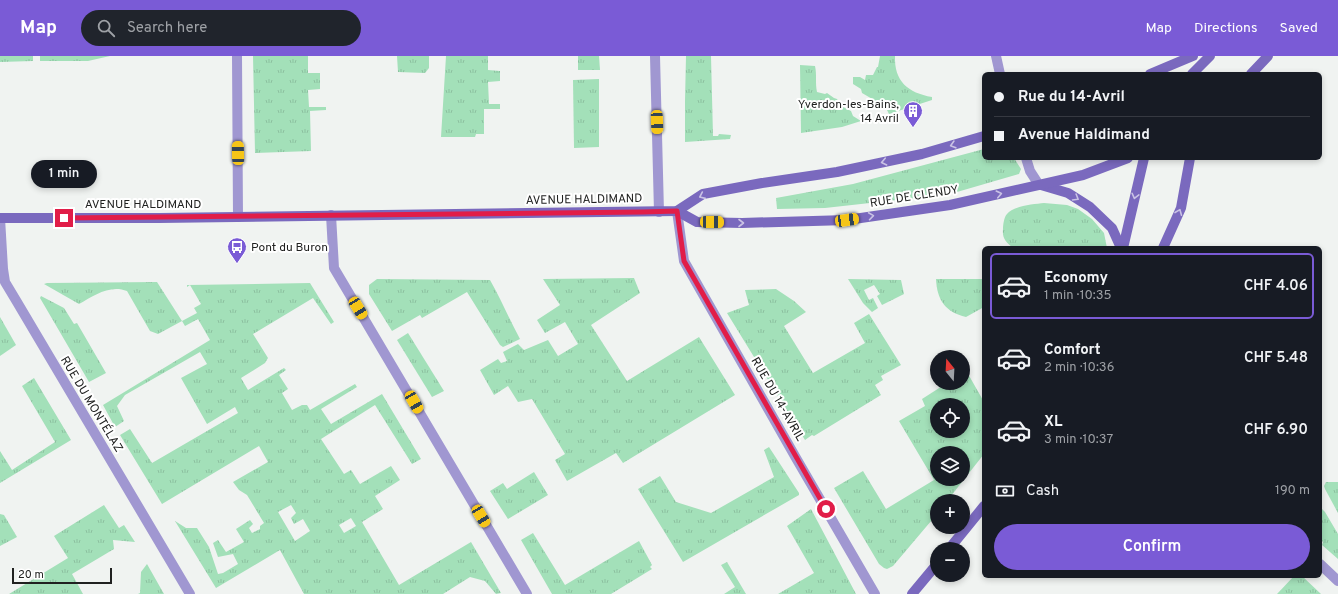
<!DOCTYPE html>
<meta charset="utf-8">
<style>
:root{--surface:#171b24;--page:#20242c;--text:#f1f3f6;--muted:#9ea1a6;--line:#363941;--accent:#7a5bd6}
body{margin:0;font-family:Overpass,sans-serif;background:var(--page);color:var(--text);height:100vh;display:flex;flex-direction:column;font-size:15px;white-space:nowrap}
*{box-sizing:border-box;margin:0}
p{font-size:13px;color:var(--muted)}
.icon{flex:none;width:22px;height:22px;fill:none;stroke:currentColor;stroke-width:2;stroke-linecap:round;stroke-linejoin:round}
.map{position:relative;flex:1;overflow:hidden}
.panel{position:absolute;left:982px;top:190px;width:340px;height:332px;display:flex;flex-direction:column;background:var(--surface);border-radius:6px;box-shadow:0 2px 6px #0003}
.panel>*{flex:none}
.banner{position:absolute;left:982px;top:16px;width:340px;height:88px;border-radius:6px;box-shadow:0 2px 6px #0003;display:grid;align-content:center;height:88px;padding:0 12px;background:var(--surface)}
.needle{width:26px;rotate:342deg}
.controls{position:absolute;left:930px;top:294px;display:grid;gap:8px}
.controls a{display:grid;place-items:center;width:40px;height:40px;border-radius:50%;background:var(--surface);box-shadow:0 2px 6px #0003;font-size:20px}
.scale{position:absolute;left:12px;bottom:10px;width:100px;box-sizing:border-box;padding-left:4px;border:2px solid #202120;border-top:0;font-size:11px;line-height:14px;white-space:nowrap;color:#202120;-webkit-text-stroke:3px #fff;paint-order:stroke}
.end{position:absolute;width:18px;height:18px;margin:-9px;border:5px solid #e11d48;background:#fff;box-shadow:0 0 0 2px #fff}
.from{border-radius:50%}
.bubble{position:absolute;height:28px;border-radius:14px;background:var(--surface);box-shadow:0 2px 6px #0003;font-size:13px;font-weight:600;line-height:28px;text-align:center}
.car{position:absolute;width:12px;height:24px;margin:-12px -6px;border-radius:5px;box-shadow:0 0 3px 1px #0007;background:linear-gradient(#f5c518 24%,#345 0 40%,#f5c518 0 76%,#345 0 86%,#f5c518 0)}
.banner b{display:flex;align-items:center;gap:14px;height:38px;font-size:15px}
.banner b+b{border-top:1px solid var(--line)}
.banner i{width:10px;height:10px;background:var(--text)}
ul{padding:7px 0 0;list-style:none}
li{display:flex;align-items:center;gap:12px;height:66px;margin:0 8px 6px;padding:0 4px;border:2px solid transparent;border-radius:6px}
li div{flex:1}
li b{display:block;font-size:15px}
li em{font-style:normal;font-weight:600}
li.on{border-color:var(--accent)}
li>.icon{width:36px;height:36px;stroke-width:1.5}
.pay{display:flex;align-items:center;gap:10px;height:44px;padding:0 12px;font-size:15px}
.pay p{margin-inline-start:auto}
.primary-button{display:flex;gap:8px;margin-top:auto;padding:8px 12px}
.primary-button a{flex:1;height:46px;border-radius:24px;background:var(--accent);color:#fff;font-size:16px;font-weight:600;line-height:46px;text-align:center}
header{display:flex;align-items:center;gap:24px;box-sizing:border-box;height:56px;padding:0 20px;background:var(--accent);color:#fff}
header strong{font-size:19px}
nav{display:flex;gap:22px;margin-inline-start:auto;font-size:14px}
.search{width:280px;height:36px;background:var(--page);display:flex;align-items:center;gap:10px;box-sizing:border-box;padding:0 14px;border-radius:22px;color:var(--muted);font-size:15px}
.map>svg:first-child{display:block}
.grass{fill:url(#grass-tufts);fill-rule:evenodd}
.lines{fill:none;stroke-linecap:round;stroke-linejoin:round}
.lane{stroke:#a097d1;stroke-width:10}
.street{stroke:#a097d1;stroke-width:10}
.secondary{stroke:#7a69be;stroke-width:10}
.oneway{stroke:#cac3e5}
.route{stroke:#e11d48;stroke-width:5}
.labels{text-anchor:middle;stroke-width:4;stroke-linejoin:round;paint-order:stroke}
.poi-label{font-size:12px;fill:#202120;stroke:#fff;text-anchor:end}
.street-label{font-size:12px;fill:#202120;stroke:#fff}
</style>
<header>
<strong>Map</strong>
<div class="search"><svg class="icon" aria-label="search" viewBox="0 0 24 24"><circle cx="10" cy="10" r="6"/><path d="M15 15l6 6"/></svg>Search here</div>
<nav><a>Map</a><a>Directions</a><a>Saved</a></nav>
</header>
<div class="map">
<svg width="1338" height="538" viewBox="0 0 1338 538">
<defs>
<pattern id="grass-tufts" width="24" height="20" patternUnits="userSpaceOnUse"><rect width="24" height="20" fill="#a3e0b9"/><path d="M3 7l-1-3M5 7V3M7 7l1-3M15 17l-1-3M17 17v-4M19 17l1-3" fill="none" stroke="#8cc09f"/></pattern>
</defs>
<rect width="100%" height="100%" fill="#f0f3f1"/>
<g class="grass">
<polygon points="0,0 33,0 33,5 0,6"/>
<polygon points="40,0 110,0 88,5 40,5"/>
<polygon points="253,0 308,0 308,17 320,17 320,33 308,34 309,51 326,51 326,54 310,55 311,95 255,97"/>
<polygon points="397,0 429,0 429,12 425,17 398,16"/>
<polygon points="446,0 488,0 488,14 500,15 500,25 488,26 489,48 500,48 500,53 484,53 484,78 476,78 475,81 441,81"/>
<polygon points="578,0 599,0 600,14 578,14"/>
<polygon points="686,0 711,0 713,80 718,80 719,78 731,79 730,83 685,86 685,45"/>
<path d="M 880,0 L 895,0 C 894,25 908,37 932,41 L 932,44 L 889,58 L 887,54 L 880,52 L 876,49 L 874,44 L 862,37 L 861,33 L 853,28 L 853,21 L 860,21 L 865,24 L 866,19 L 873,19 L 877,11 L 878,11 Z"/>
<path d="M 800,9 L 815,10 C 817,19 815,27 817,36 L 825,38 L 827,37 L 834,42 L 837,43 L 841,50 L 851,55 L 853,60 L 861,65 L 842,71 L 801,77 Z"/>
<polygon points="599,23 599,91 574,92 573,24"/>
<polygon points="984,93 984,102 1014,102 1021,113 1019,118 957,136 915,142 825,152 777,153 776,142 853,128"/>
<path d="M 1044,147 L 1067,149 L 1078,153 L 1092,163 L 1104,177 L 1107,192 L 1013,192 C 1006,186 1002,183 1003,173 C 1003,169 1004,161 1007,158 C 1013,150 1034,148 1044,147 Z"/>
<polygon points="634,222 640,237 591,269 627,325 699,281 735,339 623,407 616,397 567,425 555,404 565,398 532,343 518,346 508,330 494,339 480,314 498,303 501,307 507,305 503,296 518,288 524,294 548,284 558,300 578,288 565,266 545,277 537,264 560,249 543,223"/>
<path d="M 377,223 L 490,224 C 501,243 509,263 520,283 L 503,291 L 500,289 L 467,236 L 422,262 L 420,259 L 392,275 L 369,238 L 369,229 Z"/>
<polygon points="848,223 901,224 904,238 882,249 877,240 880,238 874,229 864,234 869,244 873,242 878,252 872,256 863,247"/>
<path d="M 936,223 L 984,223 L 984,251 L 966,261 C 945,256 937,244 936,223 Z"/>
<path d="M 157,226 L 182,265 L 197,257 L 194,252 L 201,248 L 190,229 L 187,231 L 187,229 L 310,227 L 334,266 L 331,268 L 313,242 L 253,278 L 268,302 L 265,307 L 241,322 L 248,334 L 284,312 L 286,314 L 279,319 L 288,333 L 282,337 L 292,354 L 302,349 L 307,349 L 310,354 L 355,328 L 357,331 L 321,353 L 331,368 L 382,338 L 421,403 L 412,408 L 375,349 L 321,383 L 344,418 L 351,414 L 360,428 L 391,410 L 400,424 L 375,440 L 383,453 L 362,466 L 399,529 L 471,486 L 501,537 L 496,538 L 485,525 L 470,521 L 443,538 L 304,538 L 280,494 L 216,532 L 175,465 L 186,472 L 197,472 L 209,491 L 218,518 L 223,517 L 238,508 L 233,498 L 218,501 L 213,487 L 218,484 L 226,496 L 244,486 L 236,473 L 250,464 L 253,468 L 249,472 L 252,477 L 260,473 L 260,470 L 264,467 L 247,439 L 239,434 L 233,426 L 268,406 L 259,390 L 162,448 L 120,379 L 130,373 L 152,407 L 238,357 L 235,351 L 207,368 L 181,322 L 207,308 L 200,296 L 125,339 L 117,350 L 124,365 L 115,371 L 103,349 L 210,284 L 198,263 L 185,270 L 182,265 L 158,278 L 150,275 L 127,235 C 110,228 93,240 79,248 L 44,228 L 47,227 ZM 291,449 L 296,457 L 291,462 L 294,468 L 303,463 L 310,475 L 295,485 L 278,456 ZM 351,462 L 356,470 L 344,477 L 339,469 Z"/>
<polygon points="776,233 794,245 806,256 784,270 813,317 865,287 854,267 869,258 901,309 881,320 883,324 875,329 881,339 814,380 812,379 805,384 727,257 749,249 745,234"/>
<polygon points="41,240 64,252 74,268 77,267 106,317 89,326 40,242"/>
<polygon points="0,261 16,289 0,300"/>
<polygon points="408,277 444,335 432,341 397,284"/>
<path d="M 963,309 L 984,346 L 984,398 L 947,445 L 937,445 L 937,458 L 893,510 L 887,513 L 884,512 L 879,508 L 834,432 L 863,415 L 886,453 L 934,424 L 899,365 L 925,350 L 922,343 L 947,327 L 963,327 ZM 937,349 L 963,349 L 963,375 L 937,375 ZM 937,397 L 963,397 L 963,423 L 937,423 Z"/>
<polygon points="34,322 71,384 0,427 0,395 12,414 55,386 22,330"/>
<polygon points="769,391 799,437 799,439 683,506 638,433 660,420 676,446 711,457 774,421 764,394"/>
<polygon points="534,416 548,439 508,463 490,435 503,427 507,433"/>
<polygon points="1326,426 1338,426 1338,457 1325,433 1324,430"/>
<polygon points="104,449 119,472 124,469 135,486 113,484 114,493 72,518 83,538 9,538 68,502 54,480"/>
<polygon points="1320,451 1325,456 1338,478 1338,503 1322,489 1323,486 1320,483"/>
<polygon points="811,453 856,538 778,538 814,517 787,470"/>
<polygon points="0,458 4,459 17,481 0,490"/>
<polygon points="533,477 565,529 639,485 652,509 650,511 652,513 611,538 552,538 521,484"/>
<polygon points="727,506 746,538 724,538 735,531 721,509"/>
<polygon points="147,508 164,538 138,538 140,537 141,516"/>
<polygon points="1294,520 1302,520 1321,538 1277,538"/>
</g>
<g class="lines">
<g class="lane">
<polyline points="655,0 659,156"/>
<polyline points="996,0 1000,18"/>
<polyline points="1026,102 1030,115 1039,129"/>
<polyline points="1320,508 1338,525"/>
</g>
<g class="street">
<polyline points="237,0 238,161"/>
<polyline points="677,155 684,205 796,402 875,538"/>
<polyline points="331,159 334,212 527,538"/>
<polyline points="0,162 3,213 5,226 17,246 190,538"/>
</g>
<g class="secondary">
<polyline points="1150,18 1193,0"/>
<polyline points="1192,18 1210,0"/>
<polyline points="1251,18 1268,0"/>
<polyline points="1041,129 1068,137 1090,151 1112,172 1121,192"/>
<polyline points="677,155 697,166 742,167 847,164 950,149 1083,119 1128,102"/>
<polyline points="0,162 159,162 677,155 703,138 762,127 837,116 922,98 984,80"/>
<polyline points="1123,192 1144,102"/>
<polyline points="1163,192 1181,152 1190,102"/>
<polyline points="949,493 984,450"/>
<polyline points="912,538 937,508"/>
</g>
</g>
<defs><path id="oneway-chevron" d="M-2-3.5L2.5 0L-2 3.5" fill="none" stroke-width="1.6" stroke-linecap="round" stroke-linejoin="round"/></defs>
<g class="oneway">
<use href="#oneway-chevron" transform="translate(953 89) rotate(164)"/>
<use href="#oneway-chevron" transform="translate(884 106) rotate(168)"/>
<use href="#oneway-chevron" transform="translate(999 138) rotate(-13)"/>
<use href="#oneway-chevron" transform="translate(702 140) rotate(156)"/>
<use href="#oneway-chevron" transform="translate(1135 140) rotate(104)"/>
<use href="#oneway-chevron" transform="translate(1076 142) rotate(31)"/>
<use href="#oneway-chevron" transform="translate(1179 156) rotate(-68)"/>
<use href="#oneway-chevron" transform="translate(871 160) rotate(-8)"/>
<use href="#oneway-chevron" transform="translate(741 167)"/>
</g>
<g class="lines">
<polyline class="route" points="64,162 643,156 677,155 684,205 826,453"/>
</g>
<defs>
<g id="building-pin" transform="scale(1)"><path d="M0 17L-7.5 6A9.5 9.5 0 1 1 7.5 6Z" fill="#7a5bd6" stroke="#fff"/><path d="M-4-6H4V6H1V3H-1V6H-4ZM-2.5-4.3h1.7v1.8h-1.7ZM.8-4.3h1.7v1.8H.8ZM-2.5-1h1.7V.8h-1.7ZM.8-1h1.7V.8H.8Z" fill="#fff"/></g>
<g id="bus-pin" transform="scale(1)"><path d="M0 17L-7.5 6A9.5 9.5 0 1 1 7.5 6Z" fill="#7a5bd6" stroke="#fff"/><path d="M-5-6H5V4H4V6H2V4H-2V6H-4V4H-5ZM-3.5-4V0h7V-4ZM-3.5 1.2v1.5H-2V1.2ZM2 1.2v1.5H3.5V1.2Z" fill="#fff"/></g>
</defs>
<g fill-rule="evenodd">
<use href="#building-pin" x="913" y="55"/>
<use href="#bus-pin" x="237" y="191"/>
</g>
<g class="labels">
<g class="poi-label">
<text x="899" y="52">Yverdon-les-Bains,<tspan x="899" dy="14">14 Avril</tspan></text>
<text x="251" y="195" text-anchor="start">Pont du Buron</text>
</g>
<g class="street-label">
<text transform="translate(914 140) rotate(-9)" y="4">RUE DE CLENDY</text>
<text transform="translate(584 143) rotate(-1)" y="4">AVENUE HALDIMAND</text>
<text x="143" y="152">AVENUE HALDIMAND</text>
<text transform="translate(778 343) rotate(60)" y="4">RUE DU 14-AVRIL</text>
<text transform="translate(92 348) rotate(59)" y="4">RUE DU MONTÉLAZ</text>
</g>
</g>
</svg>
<div class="controls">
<a><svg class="needle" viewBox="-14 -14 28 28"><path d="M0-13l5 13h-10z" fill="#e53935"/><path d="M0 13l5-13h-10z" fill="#9ea1a6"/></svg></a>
<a><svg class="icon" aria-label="locate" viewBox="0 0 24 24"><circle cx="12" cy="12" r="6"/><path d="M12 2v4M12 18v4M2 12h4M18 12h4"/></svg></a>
<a><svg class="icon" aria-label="layers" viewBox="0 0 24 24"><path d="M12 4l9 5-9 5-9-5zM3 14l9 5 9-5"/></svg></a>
<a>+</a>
<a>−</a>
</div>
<div class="scale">20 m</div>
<i class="end from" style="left:826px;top:453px"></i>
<i class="end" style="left:64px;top:162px"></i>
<div class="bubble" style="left:31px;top:104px;width:66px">1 min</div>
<i class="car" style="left:657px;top:66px;rotate:178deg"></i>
<i class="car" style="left:238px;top:97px;rotate:359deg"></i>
<i class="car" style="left:847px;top:164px;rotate:82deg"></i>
<i class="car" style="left:712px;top:166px;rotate:91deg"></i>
<i class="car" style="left:358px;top:252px;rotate:149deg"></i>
<i class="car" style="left:414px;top:346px;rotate:150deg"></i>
<i class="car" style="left:481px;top:460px;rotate:149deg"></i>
<div class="banner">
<b><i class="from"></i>Rue du 14-Avril</b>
<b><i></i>Avenue Haldimand</b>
</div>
<section class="panel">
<ul>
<li class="on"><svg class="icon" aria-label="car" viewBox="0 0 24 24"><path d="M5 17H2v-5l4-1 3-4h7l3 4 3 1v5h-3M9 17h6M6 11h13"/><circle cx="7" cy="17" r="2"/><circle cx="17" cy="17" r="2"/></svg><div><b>Economy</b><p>1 min · 10:35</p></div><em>CHF 4.06</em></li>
<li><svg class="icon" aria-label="car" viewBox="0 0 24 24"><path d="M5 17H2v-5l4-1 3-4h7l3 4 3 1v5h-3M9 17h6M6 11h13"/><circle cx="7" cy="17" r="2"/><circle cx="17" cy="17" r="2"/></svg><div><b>Comfort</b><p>2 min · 10:36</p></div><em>CHF 5.48</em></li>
<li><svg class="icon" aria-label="car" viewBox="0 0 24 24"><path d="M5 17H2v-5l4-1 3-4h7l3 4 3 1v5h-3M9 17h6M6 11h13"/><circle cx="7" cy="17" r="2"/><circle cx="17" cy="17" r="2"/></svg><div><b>XL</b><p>3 min · 10:37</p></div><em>CHF 6.90</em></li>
</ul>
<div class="pay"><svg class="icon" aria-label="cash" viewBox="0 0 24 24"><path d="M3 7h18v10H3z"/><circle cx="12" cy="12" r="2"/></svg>Cash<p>190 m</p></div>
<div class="primary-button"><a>Confirm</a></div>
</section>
</div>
